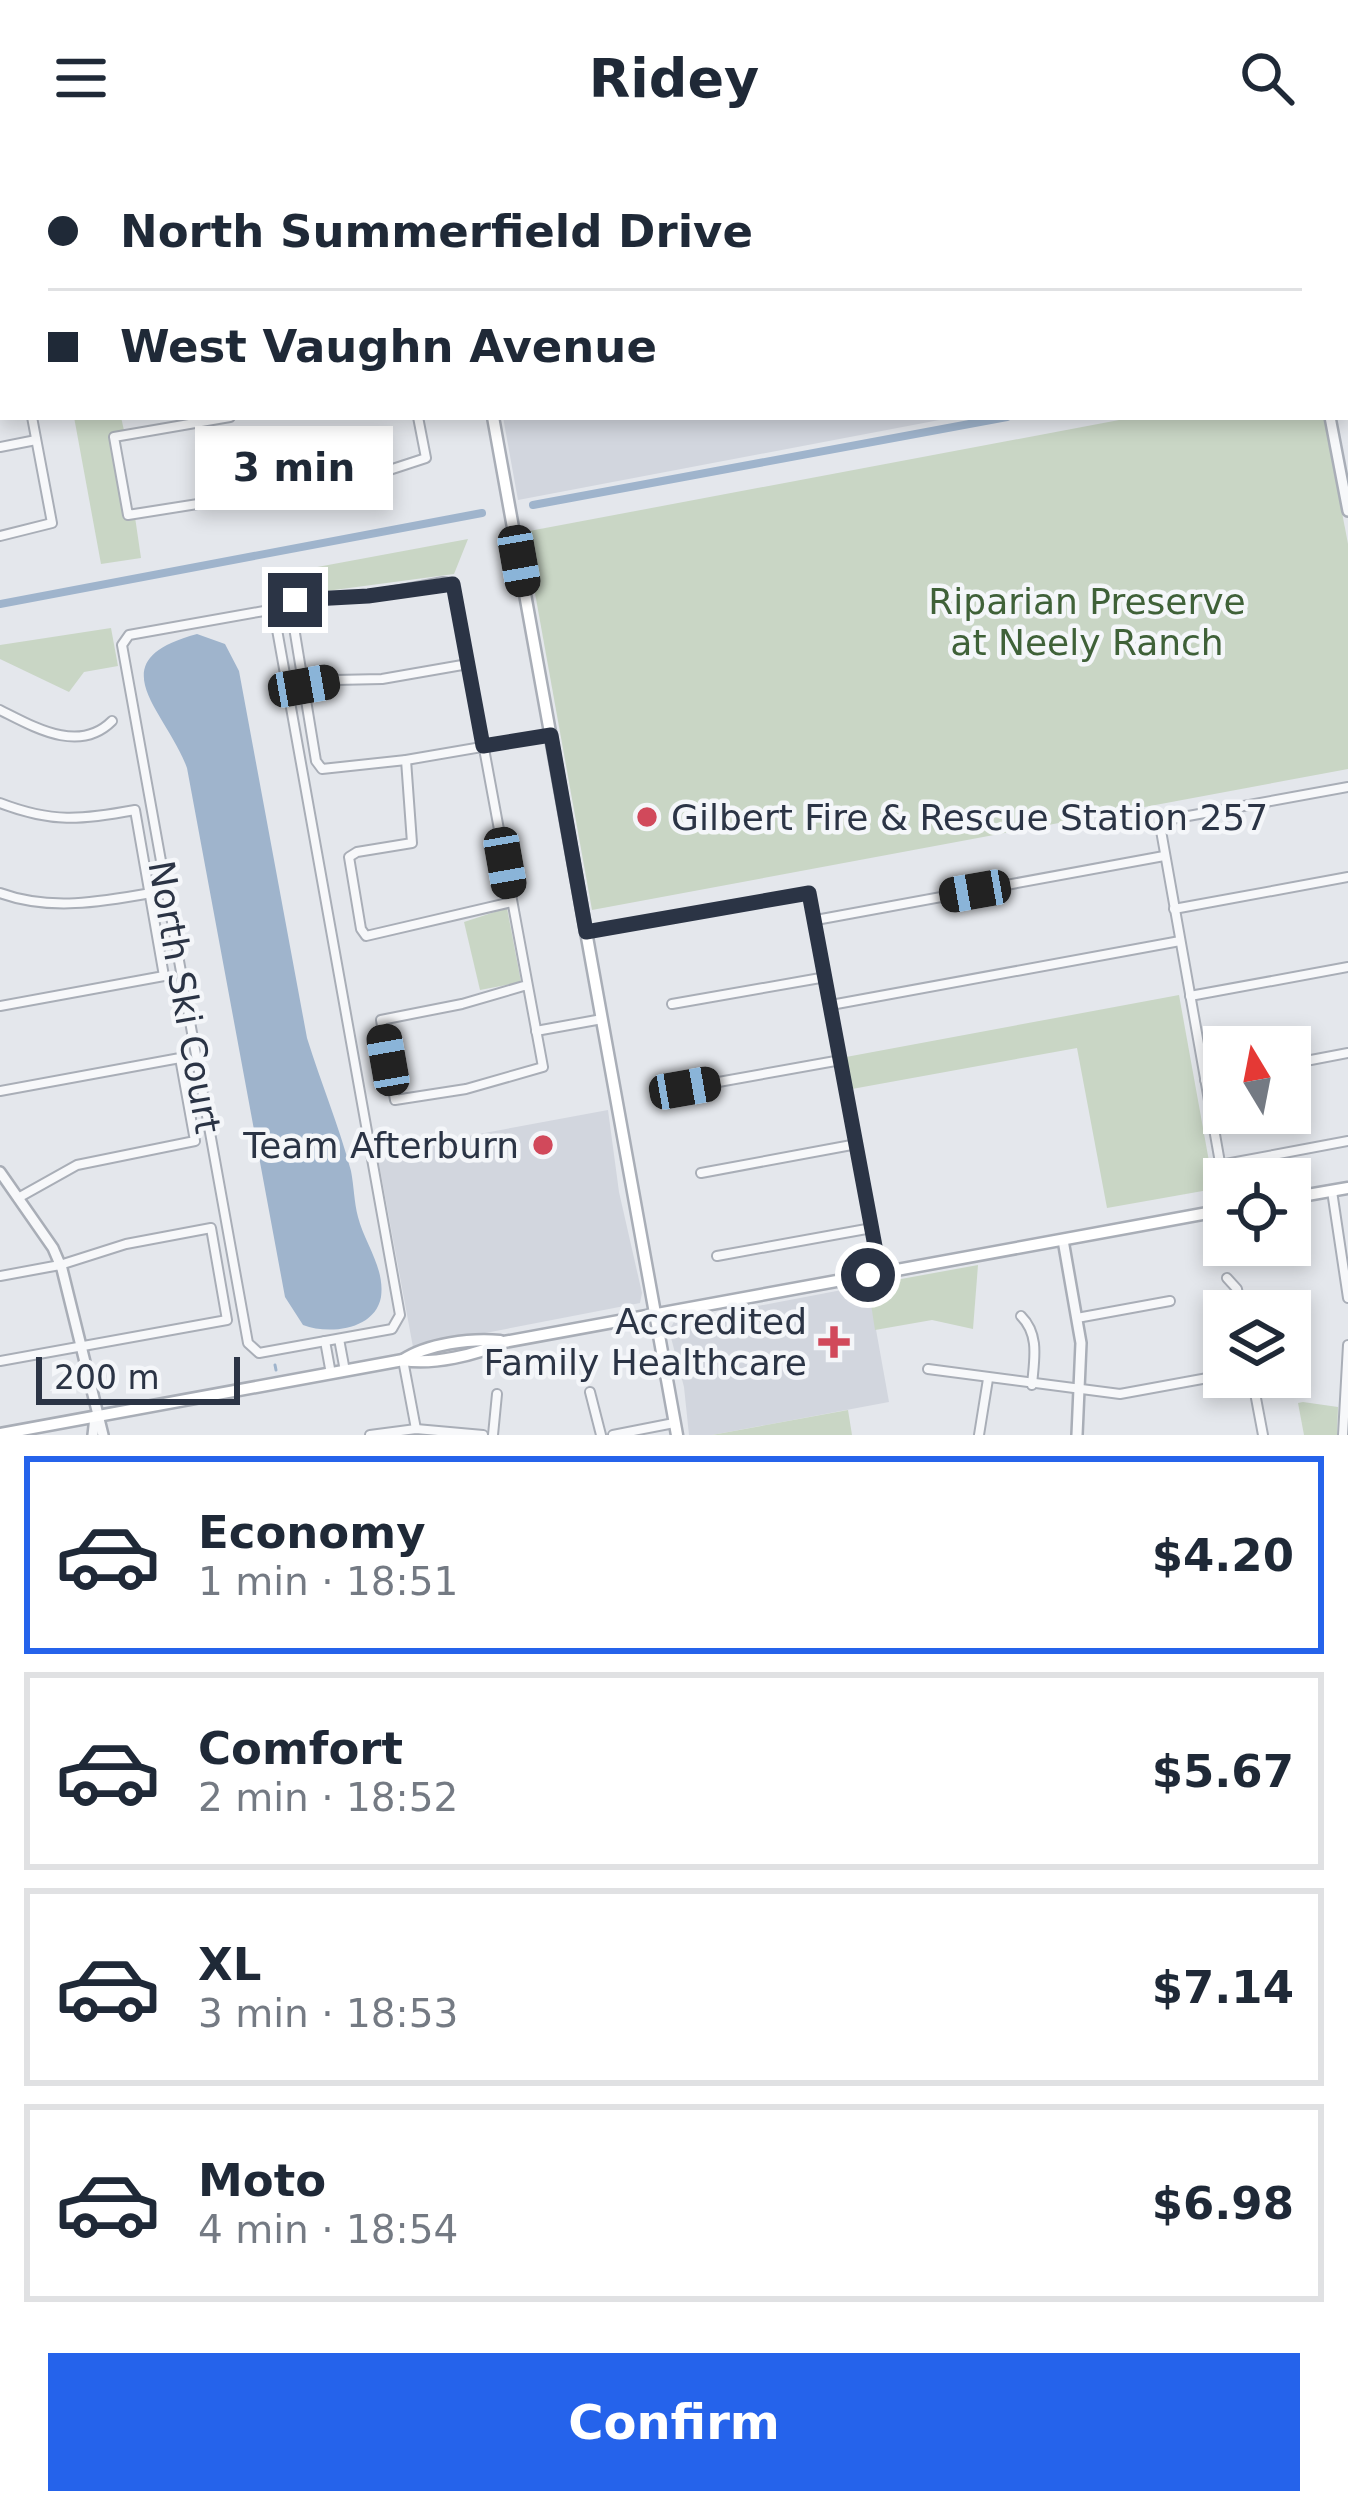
<!DOCTYPE html>
<meta charset="utf-8">
<style>
:root{--surface:#fff;--page:#f2f2f3;--text:#1f2937;--muted:#747a83;--line:#e0e1e3;--accent:#2563eb}
body{margin:0;font-family:"DejaVu Sans",sans-serif;background:var(--page);color:var(--text);height:100vh;display:flex;flex-direction:column;font-size:45px;white-space:nowrap}
*{box-sizing:border-box;margin:0}
p{font-size:39px;color:var(--muted)}
.icon{flex:none;width:66px;height:66px;fill:none;stroke:currentColor;stroke-width:2;stroke-linecap:round;stroke-linejoin:round}
.map{position:relative;height:1279px;overflow:hidden}
.drawer{display:flex;flex-direction:column;background:var(--surface);flex:1}
.drawer>*{flex:none}
.hud{position:absolute;left:0px;top:0px;width:1350px;height:264px;box-shadow:0 6px 18px #0003;display:grid;align-content:center;height:264px;padding:0 48px;background:var(--surface)}
.needle{width:78px;rotate:350deg}
.tools{position:absolute;left:1203px;top:870px;display:grid;gap:24px}
.tools a{display:grid;place-items:center;width:108px;height:108px;border-radius:0px;background:var(--surface);box-shadow:0 6px 18px #0003;font-size:60px}
.scale{position:absolute;left:36px;bottom:30px;width:204px;box-sizing:border-box;padding-left:12px;border:6px solid #2b3445;border-top:0;font-size:33px;line-height:42px;white-space:nowrap;color:#2b3445;-webkit-text-stroke:9px #f4f6f9;paint-order:stroke}
.end{position:absolute;width:54px;height:54px;margin:-27px;border:15px solid #2b3445;background:#fff;box-shadow:0 0 0 6px #fff}
.from{border-radius:50%}
.bubble{position:absolute;height:84px;border-radius:0px;background:var(--surface);box-shadow:0 6px 18px #0003;font-size:39px;font-weight:800;line-height:84px;text-align:center}
.car{position:absolute;width:36px;height:72px;margin:-36px -18px;border-radius:15px;box-shadow:0 0 9px 3px #0007;background:linear-gradient(#222 24%,#8ab4d8 0 40%,#222 0 76%,#8ab4d8 0 86%,#222 0)}
.hud b{display:flex;align-items:center;gap:42px;height:114px;font-size:45px}
.hud b+b{border-top:3px solid var(--line)}
.hud i{width:30px;height:30px;background:var(--text)}
ul{padding:21px 0 0;list-style:none}
li{display:flex;align-items:center;gap:36px;height:198px;margin:0 24px 18px;padding:0 24px;border:6px solid var(--line);border-radius:0px}
li div{flex:1}
li b{display:block;font-size:45px}
li em{font-style:normal;font-weight:800}
li.active{border-color:var(--accent)}
li>.icon{width:108px;height:108px;stroke-width:1.5}
.primary-button{display:flex;gap:24px;margin-top:auto;padding:24px 48px}
.primary-button a{flex:1;height:138px;border-radius:0px;background:var(--accent);color:#fff;font-size:48px;font-weight:800;line-height:138px;text-align:center}
header{display:flex;justify-content:space-between;align-items:center;height:156px;padding:0 48px;background:var(--surface);font-size:54px;font-weight:800}
.map>svg:first-child{display:block}
.built{fill:#d2d6de}
.green{fill:#c9d6c5}
.water{fill:#9fb4cc}
.lines{fill:none;stroke-linecap:round;stroke-linejoin:round}
.stream{stroke:#9fb4cc;stroke-width:3}
.canal{stroke:#9fb4cc;stroke-width:8}
.minor-casing{stroke:#a9aeb7;stroke-width:12}
.tertiary-casing{stroke:#a9aeb7;stroke-width:14}
.secondary-casing{stroke:#a9aeb7;stroke-width:15}
.minor{stroke:#f7f8fa;stroke-width:8}
.tertiary{stroke:#f7f8fa;stroke-width:9}
.secondary{stroke:#fff;stroke-width:10}
.rail{stroke:#7d8696;stroke-width:3;stroke-dasharray:6 12;stroke-linecap:butt}
.route{stroke:#2b3445;stroke-width:15}
.poi-dot{fill:#d1495b;stroke:#f4f6f9;stroke-width:4.5}
.labels{text-anchor:middle;stroke-width:9;stroke-linejoin:round;paint-order:stroke}
.park-label{font-size:36px;fill:#3f6138;stroke:#f4f6f9}
.poi-label{font-size:36px;fill:#2b3445;stroke:#f4f6f9;text-anchor:end}
.street-label{font-size:36px;fill:#2b3445;stroke:#f4f6f9}
</style>
<header><svg class="icon" aria-label="menu" viewBox="0 0 24 24"><path d="M4 6h16M4 12h16M4 18h16"/></svg>Ridey<svg class="icon" aria-label="search" viewBox="0 0 24 24"><circle cx="10" cy="10" r="6"/><path d="M15 15l6 6"/></svg></header>
<div class="map">
<svg width="1348" height="1279" viewBox="0 0 1348 1279">
<rect width="100%" height="100%" fill="#e4e7ec"/>
<g class="built">
<polygon points="503,261 955,261 518,344"/>
<polygon points="608,954 619,1036 642,1137 640,1147 413,1191 377,997"/>
<polygon points="868,1129 889,1246 712,1279 689,1279 684,1231 669,1174 674,1166"/>
</g>
<g class="green">
<polygon points="74,261 121,261 125,279 115,281 128,359 135,361 141,402 101,408"/>
<polygon points="1135,261 1324,261 1348,388 1348,613 592,754 524,376"/>
<polygon points="468,383 454,418 289,440 285,417"/>
<polygon points="111,472 118,510 84,516 69,536 0,503 0,489"/>
<polygon points="507,752 521,826 480,834 464,766"/>
<polygon points="1179,839 1214,1033 1107,1052 1077,892 852,933 846,901"/>
<polygon points="978,1109 973,1173 932,1164 875,1174 868,1129"/>
<polygon points="1303,1246 1338,1251 1337,1279 1304,1279 1298,1247"/>
<polygon points="848,1254 852,1279 712,1279"/>
</g>
<path class="water" d="M 197,478 L 225,488 L 239,515 L 307,882 C 321,927 339,970 351,1015 C 354,1030 354,1046 358,1061 C 365,1088 385,1112 381,1141 C 375,1174 329,1179 303,1169 L 285,1141 L 187,612 C 166,554 96,505 197,478 Z"/>
<g class="lines">
<polyline class="stream" points="275,1209 276,1214"/>
<g class="canal">
<polyline points="1347,198 1348,198"/>
<polyline points="533,349 1007,261"/>
<polyline points="0,448 482,357"/>
</g>
<g class="minor-casing">
<g id="minor">
<polyline points="99,0 101,3"/>
<polyline points="172,0 175,3"/>
<polyline points="371,0 372,3"/>
<polyline points="0,82 3,100"/>
<polyline points="0,124 3,123"/>
<polyline points="0,206 3,205"/>
<polyline points="230,261 114,281 128,359 368,321 426,302 418,261"/>
<polyline points="0,291 36,284"/>
<polyline points="0,380 52,367 32,261"/>
<polygon points="264,455 272,458 276,468 400,1159 392,1173 259,1197 248,1187 122,489 129,479"/>
<polyline points="304,530 335,524 382,523 468,508"/>
<path d="M 0,554 C 34,571 79,598 112,565"/>
<polyline points="406,604 412,687 357,696 349,701 361,773 366,780 512,746"/>
<path d="M 0,647 C 52,667 81,664 135,654 L 164,820 L 0,850"/>
<path d="M 0,737 C 49,755 101,746 151,737"/>
<polyline points="1174,753 1348,721"/>
<polyline points="816,764 1164,700"/>
<polyline points="586,776 809,737 880,1117"/>
<polyline points="527,829 462,848 381,864 395,944 466,933 543,911 455,436 453,427 443,426 368,440 323,441 290,447 316,605 322,613 406,604 551,579"/>
<polyline points="1190,840 1348,811"/>
<polyline points="672,848 826,821"/>
<polyline points="831,849 1180,785"/>
<polyline points="536,875 602,863"/>
<polyline points="1290,908 1348,897"/>
<polyline points="1205,924 1224,921"/>
<polyline points="685,932 841,904"/>
<polyline points="0,935 180,902 195,985 77,1009 18,1042"/>
<polyline points="1220,1009 1348,985"/>
<polyline points="701,1017 857,988"/>
<polyline points="1224,1029 1160,669 1166,664 1348,631"/>
<polyline points="1332,1035 1348,1142"/>
<polyline points="717,1100 872,1072"/>
<polyline points="0,1120 60,1109 126,1088 211,1072 227,1164 0,1205"/>
<polyline points="1227,1122 1237,1133 1241,1155"/>
<path d="M 1021,1160 C 1040,1179 1034,1204 1032,1229"/>
<polyline points="1077,1162 1170,1145"/>
<polyline points="339,1183 345,1215"/>
<polyline points="325,1185 331,1218"/>
<polyline points="403,1204 416,1273"/>
<polyline points="928,1213 1120,1238 1224,1219"/>
<polyline points="1252,1221 1263,1279"/>
<polyline points="590,1236 601,1279"/>
<polyline points="370,1279 416,1273 483,1279"/>
<polyline points="493,1279 497,1238"/>
<polyline points="613,1279 674,1267"/>
<polyline points="979,1279 988,1223"/>
<polyline points="1343,1279 1348,1189"/>
</g>
</g>
<g class="tertiary-casing">
<g id="tertiary">
<polyline points="1281,0 1281,3"/>
<polyline points="1330,261 1348,355"/>
<polyline points="0,1016 53,1092 62,1113 103,1279"/>
<polyline points="1063,1084 1081,1187 1077,1279"/>
<polyline points="93,1279 95,1261"/>
</g>
</g>
<g class="secondary-casing">
<g id="secondary">
<polyline points="444,0 444,3"/>
<polyline points="493,261 677,1279"/>
<polyline points="1290,1042 1348,1032"/>
<path d="M 403,1204 C 427,1188 471,1182 500,1185"/>
<path d="M 0,1278 L 403,1204 C 433,1209 476,1199 504,1186 L 1224,1054"/>
</g>
</g>
<use href="#minor" class="minor"/>
<use href="#tertiary" class="tertiary"/>
<use href="#secondary" class="secondary"/>
<g class="rail">
<polyline points="1125,0 1131,3"/>
<polyline points="1347,110 1348,111"/>
</g>
</g>
<g class="lines">
<polyline class="route" points="295,444 368,440 453,428 483,590 551,579 586,776 809,737 880,1117 868,1119"/>
</g>
<g class="poi-dot">
<circle cx="647" cy="661" r="12"/>
<circle cx="543" cy="989" r="12"/>
<path d="M828 1168h12v12h12v12h-12v12h-12v-12h-12v-12h12z"/>
</g>
<g class="labels">
<g class="park-label">
<text x="1087" y="458">Riparian Preserve<tspan x="1087" dy="41">at Neely Ranch</tspan></text>
</g>
<g class="poi-label">
<text x="671" y="674" text-anchor="start">Gilbert Fire &amp; Rescue Station 257</text>
<text x="519" y="1002">Team Afterburn</text>
<text x="807" y="1178">Accredited<tspan x="807" dy="41">Family Healthcare</tspan></text>
</g>
<g class="street-label">
<text transform="translate(185 841) rotate(80)" y="13">North Ski Court</text>
</g>
</g>
</svg>
<div class="tools">
<a><svg class="needle" viewBox="-14 -14 28 28"><path d="M0-13l5 13h-10z" fill="#e53935"/><path d="M0 13l5-13h-10z" fill="#747a83"/></svg></a>
<a><svg class="icon" aria-label="locate" viewBox="0 0 24 24"><circle cx="12" cy="12" r="6"/><path d="M12 2v4M12 18v4M2 12h4M18 12h4"/></svg></a>
<a><svg class="icon" aria-label="layers" viewBox="0 0 24 24"><path d="M12 4l9 5-9 5-9-5zM3 14l9 5 9-5"/></svg></a>
</div>
<div class="scale">200 m</div>
<i class="end from" style="left:868px;top:1119px"></i>
<i class="end" style="left:295px;top:444px"></i>
<div class="bubble" style="left:195px;top:270px;width:198px">3 min</div>
<i class="car" style="left:519px;top:405px;rotate:170deg"></i>
<i class="car" style="left:304px;top:530px;rotate:80deg"></i>
<i class="car" style="left:505px;top:707px;rotate:170deg"></i>
<i class="car" style="left:975px;top:735px;rotate:260deg"></i>
<i class="car" style="left:388px;top:904px;rotate:350deg"></i>
<i class="car" style="left:685px;top:932px;rotate:80deg"></i>
<div class="hud">
<b><i class="from"></i>North Summerfield Drive</b>
<b><i></i>West Vaughn Avenue</b>
</div>
</div>
<section class="drawer">
<ul>
<li class="active"><svg class="icon" aria-label="car" viewBox="0 0 24 24"><path d="M5 17H2v-5l4-1 3-4h7l3 4 3 1v5h-3M9 17h6M6 11h13"/><circle cx="7" cy="17" r="2"/><circle cx="17" cy="17" r="2"/></svg><div><b>Economy</b><p>1 min · 18:51</p></div><em>$4.20</em></li>
<li><svg class="icon" aria-label="car" viewBox="0 0 24 24"><path d="M5 17H2v-5l4-1 3-4h7l3 4 3 1v5h-3M9 17h6M6 11h13"/><circle cx="7" cy="17" r="2"/><circle cx="17" cy="17" r="2"/></svg><div><b>Comfort</b><p>2 min · 18:52</p></div><em>$5.67</em></li>
<li><svg class="icon" aria-label="car" viewBox="0 0 24 24"><path d="M5 17H2v-5l4-1 3-4h7l3 4 3 1v5h-3M9 17h6M6 11h13"/><circle cx="7" cy="17" r="2"/><circle cx="17" cy="17" r="2"/></svg><div><b>XL</b><p>3 min · 18:53</p></div><em>$7.14</em></li>
<li><svg class="icon" aria-label="car" viewBox="0 0 24 24"><path d="M5 17H2v-5l4-1 3-4h7l3 4 3 1v5h-3M9 17h6M6 11h13"/><circle cx="7" cy="17" r="2"/><circle cx="17" cy="17" r="2"/></svg><div><b>Moto</b><p>4 min · 18:54</p></div><em>$6.98</em></li>
</ul>
<div class="primary-button"><a>Confirm</a></div>
</section>
